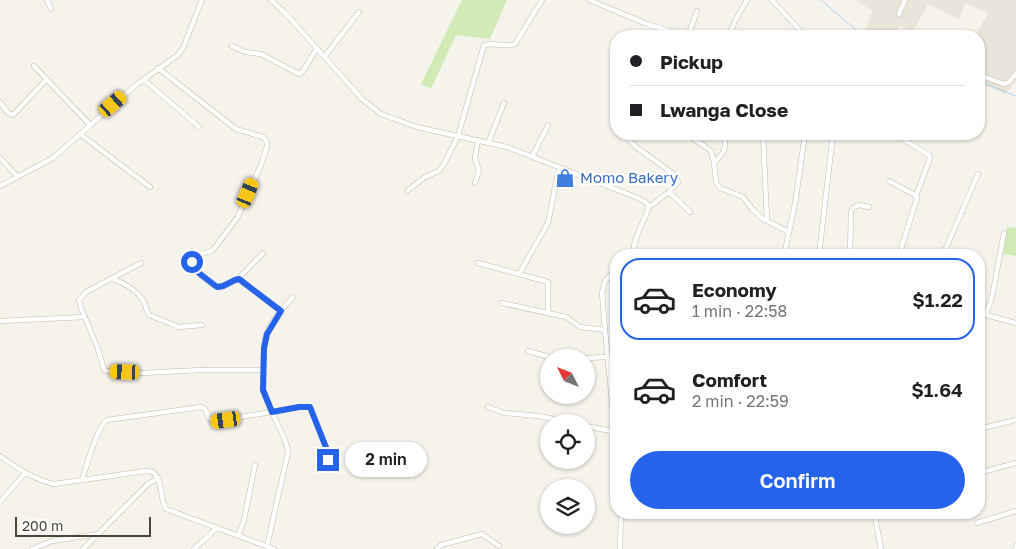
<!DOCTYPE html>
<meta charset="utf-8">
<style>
:root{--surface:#fff;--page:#f6f6f6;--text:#202124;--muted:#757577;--line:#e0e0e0;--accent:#2563eb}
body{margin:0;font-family:"Golos Text",sans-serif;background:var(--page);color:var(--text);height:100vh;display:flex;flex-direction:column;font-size:19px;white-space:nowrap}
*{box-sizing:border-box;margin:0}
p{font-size:16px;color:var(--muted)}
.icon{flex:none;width:28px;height:28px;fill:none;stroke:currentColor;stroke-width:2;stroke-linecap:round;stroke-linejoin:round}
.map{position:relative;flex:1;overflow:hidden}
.panel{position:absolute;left:610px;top:249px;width:375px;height:270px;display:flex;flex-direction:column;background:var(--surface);border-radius:20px;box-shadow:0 1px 4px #0004}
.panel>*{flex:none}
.top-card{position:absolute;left:610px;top:30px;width:375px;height:110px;border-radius:20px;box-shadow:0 1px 4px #0004;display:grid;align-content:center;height:110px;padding:0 20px;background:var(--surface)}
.needle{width:32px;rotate:312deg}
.fabs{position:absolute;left:540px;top:349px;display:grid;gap:10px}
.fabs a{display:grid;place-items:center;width:55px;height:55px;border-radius:50%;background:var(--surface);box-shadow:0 1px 4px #0004;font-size:25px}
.scale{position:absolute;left:15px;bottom:12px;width:136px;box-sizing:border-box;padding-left:5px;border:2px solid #4b4439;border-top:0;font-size:14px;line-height:18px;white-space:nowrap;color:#4b4439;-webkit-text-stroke:4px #fff;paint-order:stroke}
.end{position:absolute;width:22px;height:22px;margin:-11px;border:6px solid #2563eb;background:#fff;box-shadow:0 0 0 2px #fff}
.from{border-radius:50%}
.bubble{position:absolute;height:35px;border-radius:18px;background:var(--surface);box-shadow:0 1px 4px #0004;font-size:16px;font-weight:600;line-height:35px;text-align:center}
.car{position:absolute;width:15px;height:30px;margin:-15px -8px;border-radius:6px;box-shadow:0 0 4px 1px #0007;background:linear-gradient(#f5c518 24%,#345 0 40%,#f5c518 0 76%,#345 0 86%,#f5c518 0)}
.top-card b{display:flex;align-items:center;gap:18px;height:48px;font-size:19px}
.top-card b+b{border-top:1px solid var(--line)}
.top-card i{width:12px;height:12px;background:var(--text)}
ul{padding:9px 0 0;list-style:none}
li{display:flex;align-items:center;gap:15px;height:82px;margin:0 10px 8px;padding:0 10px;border:2px solid transparent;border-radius:20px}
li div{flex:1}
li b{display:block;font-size:19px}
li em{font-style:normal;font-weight:600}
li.active{border-color:var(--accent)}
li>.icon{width:45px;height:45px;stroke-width:1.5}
.action{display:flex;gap:10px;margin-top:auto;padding:10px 20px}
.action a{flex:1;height:58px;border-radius:30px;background:var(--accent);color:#fff;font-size:20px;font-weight:600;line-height:58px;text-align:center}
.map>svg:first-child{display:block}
.residential{fill:#eae5da}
.green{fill:#d2eab5}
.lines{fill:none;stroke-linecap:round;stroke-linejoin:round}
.stream{stroke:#a9d4f2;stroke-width:1}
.street-casing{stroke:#c2bbae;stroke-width:5.5}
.street{stroke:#fff;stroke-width:4.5}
.route{stroke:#2563eb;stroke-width:6}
.labels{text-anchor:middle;stroke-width:5;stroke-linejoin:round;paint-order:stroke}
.shop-label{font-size:15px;fill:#366cbe;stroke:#fff;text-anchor:start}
</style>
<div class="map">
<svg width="1016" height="549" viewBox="0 0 1016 549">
<rect width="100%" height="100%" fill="#f6f3ec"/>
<polygon class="residential" points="856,0 1016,0 1016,81 1005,94 979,83 979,36 975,36 988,13 965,3 959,19 928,4 912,33 900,25 893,36 864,36 872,11"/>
<g class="green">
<polygon points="462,0 507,0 490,39 456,35 431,89 421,84"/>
<polygon points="1007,227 1016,228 1016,256 1003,254"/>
</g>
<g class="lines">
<g class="stream">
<polyline points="821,0 863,36"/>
<polyline points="979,81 1016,96"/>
</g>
<g class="street-casing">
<g id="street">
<polyline points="47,0 51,9"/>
<path d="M 271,0 L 288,16 L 362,99 L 381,114 L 417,127 L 507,147 L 638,198 C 641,200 646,201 648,205 C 651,211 632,238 634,251 L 643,255"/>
<polyline points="589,0 647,24 685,36"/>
<polyline points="772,0 805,36"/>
<polyline points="899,14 905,0"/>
<polyline points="688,36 697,11"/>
<polyline points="729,36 735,21 747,0"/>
<polyline points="232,46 245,52 261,54 299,74 303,71 317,48"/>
<polyline points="325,56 359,12"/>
<polyline points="34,66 90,125"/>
<path d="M 158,68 L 236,129 L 263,137 L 267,142 L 267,146 L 261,165 L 237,218 L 213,250 L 195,256 L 192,264 C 194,270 213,288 220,287 C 228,287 232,279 239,279 L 281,311"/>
<polyline points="979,75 1004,84 1009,82 1016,74"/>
<polyline points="143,79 199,127"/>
<polyline points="0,102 8,113 13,115 46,80"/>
<polyline points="80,134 150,187"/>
<polyline points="632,134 630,141 635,146 676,176 678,182 669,192"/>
<polyline points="687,134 711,151 714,162 716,182 720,188 743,197 753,210 763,219 789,232"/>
<polyline points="763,134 767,221"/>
<polyline points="904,140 929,155 930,158 916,196"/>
<polyline points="488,143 504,103"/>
<polyline points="532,157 548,125"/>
<polyline points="0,158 17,176"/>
<path d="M 714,162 C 725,154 726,147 725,134"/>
<polyline points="889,181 915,195 917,198 899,255"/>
<polyline points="475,183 479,171 475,158 478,140"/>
<polyline points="0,186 53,158 136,85 178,55 183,48 202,0"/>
<path d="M 407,191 L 425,177 L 439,171 L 444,164 L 458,136 L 484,45 C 495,42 505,48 515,44 L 542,0"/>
<polyline points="649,207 669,192 690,212"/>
<polyline points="784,255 795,204 805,134"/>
<polyline points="819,255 833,134"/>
<polyline points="850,255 851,212 853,208 859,205 869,207"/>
<polyline points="943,255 978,174"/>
<path d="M 141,263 L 86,292 L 79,300 L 81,308 L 98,349 L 104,369 L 106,371 L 142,373 L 201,370 L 263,370 C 264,360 263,349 265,339 C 268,323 283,309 293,297"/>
<polyline points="478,263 548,282 548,313"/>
<polyline points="519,274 548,223 556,182 560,169"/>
<path d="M 113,279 C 124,283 136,290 143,300 C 146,305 146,310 149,315 L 179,327 L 202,325"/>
<polyline points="238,279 263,253"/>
<polyline points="502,303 566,317 580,327 605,330"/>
<polyline points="979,313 1016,323"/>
<polyline points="986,315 992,297 1004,233"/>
<polyline points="0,321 85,317"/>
<polyline points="528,351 553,358"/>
<polyline points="586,358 607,357"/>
<polyline points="608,367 616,365"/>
<polyline points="263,370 263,390 272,412 299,407 310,407 327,449 328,460"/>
<polyline points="488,407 504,413 539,416 569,422"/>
<polyline points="586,426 616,432"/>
<polyline points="979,429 1016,420"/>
<polyline points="615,432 605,330 602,293 605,281 616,270"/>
<path d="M 0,456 C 17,468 33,479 54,484 L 146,471 L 153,472 C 164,483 159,497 166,509 L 274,549"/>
<polyline points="979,473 1016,463"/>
<path d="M 82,480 C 86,468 97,426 107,420 L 201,407 L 205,409 L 209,418 L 213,421 L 272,412 C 277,424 287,440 288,452 L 267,546"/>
<polyline points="0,502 25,473"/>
<polyline points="811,512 830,516 845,512"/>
<polyline points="874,512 881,549"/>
<polyline points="977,523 1016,511"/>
<polyline points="238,536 244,520 255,465"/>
<polyline points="32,549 52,541 98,534"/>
<polyline points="83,549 148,484 159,478"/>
<polyline points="194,549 217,528"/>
<polyline points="437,549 441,545 482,534 499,546"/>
<polyline points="620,549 621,512"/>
<polyline points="1015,549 1016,546"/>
</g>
</g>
<use href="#street" class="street"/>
</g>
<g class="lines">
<polyline class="route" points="192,262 195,270 217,287 223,286 235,280 239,279 281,311 267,334 264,348 263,390 272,412 299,407 310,407 327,450 328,460"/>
</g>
<defs>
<g id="shop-bare" transform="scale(1.5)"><path d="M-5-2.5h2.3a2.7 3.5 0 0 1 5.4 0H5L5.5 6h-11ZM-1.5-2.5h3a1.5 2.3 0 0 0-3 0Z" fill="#3f7fe0" stroke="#fff" stroke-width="2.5" paint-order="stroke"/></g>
</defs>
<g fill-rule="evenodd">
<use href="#shop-bare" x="565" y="178"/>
</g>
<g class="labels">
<g class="shop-label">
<text x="580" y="183">Momo Bakery</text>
</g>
</g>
</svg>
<div class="fabs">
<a><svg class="needle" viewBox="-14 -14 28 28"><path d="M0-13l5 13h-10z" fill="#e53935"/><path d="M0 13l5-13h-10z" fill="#757577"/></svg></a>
<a><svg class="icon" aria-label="locate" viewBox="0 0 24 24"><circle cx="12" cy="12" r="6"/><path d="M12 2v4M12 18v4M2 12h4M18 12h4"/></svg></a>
<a><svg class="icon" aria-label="layers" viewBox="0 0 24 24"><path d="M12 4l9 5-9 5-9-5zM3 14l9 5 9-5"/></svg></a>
</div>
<div class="scale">200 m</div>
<i class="end from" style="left:192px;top:262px"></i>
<i class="end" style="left:328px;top:460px"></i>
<div class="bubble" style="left:345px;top:442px;width:82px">2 min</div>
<i class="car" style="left:113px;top:104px;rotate:49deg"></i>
<i class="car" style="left:248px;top:193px;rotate:23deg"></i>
<i class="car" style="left:125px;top:372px;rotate:272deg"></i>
<i class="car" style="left:226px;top:420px;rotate:262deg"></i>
<div class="top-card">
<b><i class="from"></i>Pickup</b>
<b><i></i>Lwanga Close</b>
</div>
<section class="panel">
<ul>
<li class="active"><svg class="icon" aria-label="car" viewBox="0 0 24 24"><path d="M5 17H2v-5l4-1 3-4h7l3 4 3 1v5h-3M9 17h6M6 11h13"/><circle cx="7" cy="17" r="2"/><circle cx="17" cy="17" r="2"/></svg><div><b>Economy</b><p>1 min · 22:58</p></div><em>$1.22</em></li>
<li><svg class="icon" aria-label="car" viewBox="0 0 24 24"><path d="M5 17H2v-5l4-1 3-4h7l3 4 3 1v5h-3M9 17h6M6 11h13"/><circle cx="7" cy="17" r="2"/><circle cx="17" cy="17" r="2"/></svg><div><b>Comfort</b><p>2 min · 22:59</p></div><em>$1.64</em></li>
</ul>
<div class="action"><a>Confirm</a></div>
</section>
</div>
